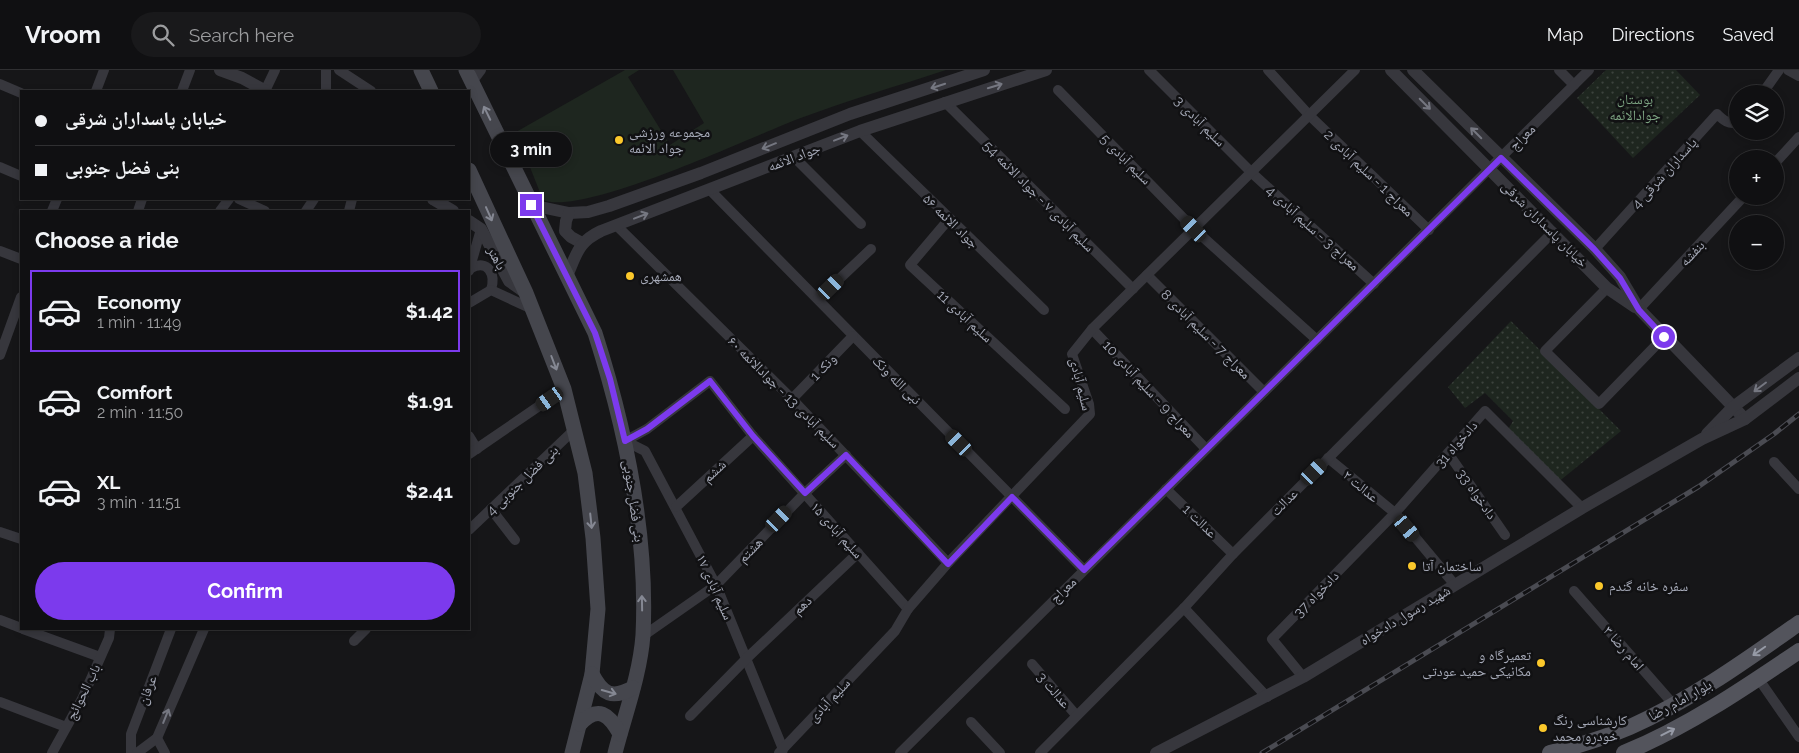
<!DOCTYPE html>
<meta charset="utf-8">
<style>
:root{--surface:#101012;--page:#19191b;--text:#f1f3f6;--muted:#9c9d9f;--line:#303032;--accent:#7c3aed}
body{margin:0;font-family:Raleway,"Noto Naskh Arabic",sans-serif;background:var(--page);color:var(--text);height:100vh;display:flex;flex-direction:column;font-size:19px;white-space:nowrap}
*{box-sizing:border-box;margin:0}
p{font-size:16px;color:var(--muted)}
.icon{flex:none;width:28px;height:28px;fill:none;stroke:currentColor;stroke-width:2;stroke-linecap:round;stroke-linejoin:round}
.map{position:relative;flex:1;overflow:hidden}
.side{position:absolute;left:20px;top:140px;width:450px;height:420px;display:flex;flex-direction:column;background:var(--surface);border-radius:0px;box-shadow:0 2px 8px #0003,0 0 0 1px var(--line)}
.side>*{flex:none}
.top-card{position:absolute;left:20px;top:20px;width:450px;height:110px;border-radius:0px;box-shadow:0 2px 8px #0003,0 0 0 1px var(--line);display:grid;align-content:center;height:110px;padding:0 15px;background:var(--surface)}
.fabs{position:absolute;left:1729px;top:15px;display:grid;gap:10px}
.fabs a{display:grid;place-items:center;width:55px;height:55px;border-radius:50%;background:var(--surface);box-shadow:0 2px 8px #0003,0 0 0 1px var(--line);font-size:25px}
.end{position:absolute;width:22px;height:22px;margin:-11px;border:6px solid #7c3aed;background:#fff;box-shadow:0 0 0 2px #fff}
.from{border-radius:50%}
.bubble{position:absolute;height:35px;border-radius:18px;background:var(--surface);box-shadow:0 2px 8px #0003,0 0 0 1px var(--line);font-size:16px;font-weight:700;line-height:35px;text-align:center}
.car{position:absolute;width:15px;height:30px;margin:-15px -8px;border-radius:6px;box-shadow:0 0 4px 1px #0007;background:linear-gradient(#222 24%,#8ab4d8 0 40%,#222 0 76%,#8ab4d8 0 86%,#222 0)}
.top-card b{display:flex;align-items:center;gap:18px;height:48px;font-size:19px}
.top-card b+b{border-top:1px solid var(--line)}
.top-card i{width:12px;height:12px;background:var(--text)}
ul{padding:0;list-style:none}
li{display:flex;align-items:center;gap:15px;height:82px;margin:0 10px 8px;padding:0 5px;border:2px solid transparent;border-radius:0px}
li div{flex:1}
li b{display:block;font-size:19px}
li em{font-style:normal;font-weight:700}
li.current{border-color:var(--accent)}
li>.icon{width:45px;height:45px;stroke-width:1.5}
h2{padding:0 15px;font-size:22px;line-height:60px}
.primary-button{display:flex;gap:10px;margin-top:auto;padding:10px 15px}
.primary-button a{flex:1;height:58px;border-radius:30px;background:var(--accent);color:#fff;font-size:20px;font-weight:700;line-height:58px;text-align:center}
header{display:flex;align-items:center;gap:30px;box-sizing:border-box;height:70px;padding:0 25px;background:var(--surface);border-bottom:1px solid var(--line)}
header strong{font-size:24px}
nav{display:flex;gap:28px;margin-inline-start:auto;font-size:18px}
.search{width:350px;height:45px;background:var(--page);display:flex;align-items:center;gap:12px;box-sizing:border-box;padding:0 18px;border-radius:28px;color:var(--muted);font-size:19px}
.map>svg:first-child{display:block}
.green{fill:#1e261f}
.park{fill:url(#park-dots)}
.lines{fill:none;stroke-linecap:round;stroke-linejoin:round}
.minor{stroke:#37373d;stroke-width:10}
.tertiary{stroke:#37373d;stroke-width:12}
.secondary{stroke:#45464d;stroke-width:15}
.primary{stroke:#53545c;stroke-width:16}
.rail-casing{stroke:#4a4b52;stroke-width:5}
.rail{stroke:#111113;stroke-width:3;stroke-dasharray:9;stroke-linecap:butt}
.oneway{stroke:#757781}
.oneway2{stroke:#858893}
.oneway3{stroke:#969aa6}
.route{stroke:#7c3aed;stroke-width:6}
.poi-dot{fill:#fbc82b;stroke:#111113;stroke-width:2}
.labels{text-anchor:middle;stroke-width:5;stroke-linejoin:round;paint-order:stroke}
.park-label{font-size:14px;fill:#7da583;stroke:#111113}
.street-label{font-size:14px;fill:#a7abb9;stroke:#111113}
.poi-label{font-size:14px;fill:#a7abb9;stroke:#111113;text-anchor:start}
</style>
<header>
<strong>Vroom</strong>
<div class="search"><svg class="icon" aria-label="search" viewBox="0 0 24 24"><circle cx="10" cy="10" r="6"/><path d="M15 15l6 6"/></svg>Search here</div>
<nav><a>Map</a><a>Directions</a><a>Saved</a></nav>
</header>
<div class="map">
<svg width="1799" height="683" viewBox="0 0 1799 683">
<defs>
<pattern id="park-dots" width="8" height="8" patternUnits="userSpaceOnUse" patternTransform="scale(1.25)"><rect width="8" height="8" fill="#1e261f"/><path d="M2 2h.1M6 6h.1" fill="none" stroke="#3c433d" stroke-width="1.8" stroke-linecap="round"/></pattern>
</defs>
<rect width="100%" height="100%" fill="#161618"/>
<path class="green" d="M 625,0 L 639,0 L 628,7 L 670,75 L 704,53 L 673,0 L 946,0 C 897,16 846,31 798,49 C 751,67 583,147 543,130 L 516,62 Z"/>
<g class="park">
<polygon points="1606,0 1676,0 1700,25 1633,88 1577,28"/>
<polygon points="1511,251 1621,361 1557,413 1507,361 1513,351 1485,323 1465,338 1448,317"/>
</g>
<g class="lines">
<g class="minor">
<polyline points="339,0 371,21"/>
<polyline points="1149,0 1252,103 1374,214"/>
<polyline points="1268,0 1310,46 1429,160"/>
<polyline points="1559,0 1574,15"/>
<polyline points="1788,0 1799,6"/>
<polyline points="472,12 481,0"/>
<polyline points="0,14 21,23"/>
<polyline points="1058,20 1194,159 1317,270"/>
<polyline points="96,21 104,0"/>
<polyline points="182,21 190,0"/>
<polyline points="265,21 275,0"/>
<polyline points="326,21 326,0"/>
<polyline points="1762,24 1779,0"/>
<polyline points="945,32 1133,219"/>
<polyline points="860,61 1044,240"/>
<polyline points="794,87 861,154"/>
<polyline points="1775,93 1799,67"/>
<polyline points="0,97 21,106"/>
<polyline points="710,120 1084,500"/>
<polyline points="239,129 265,141"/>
<polyline points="52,141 57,129"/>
<polyline points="138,141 142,129"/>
<polyline points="220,141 229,129"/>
<polyline points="306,141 314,129"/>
<polyline points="349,141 352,129"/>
<polyline points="949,149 910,195 1065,339"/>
<polyline points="616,155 792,329 948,493"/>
<path d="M 1595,179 L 1717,44 C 1723,50 1729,55 1738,52"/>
<polyline points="0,181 21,189"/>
<path d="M 471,198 C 488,189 496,204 491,220"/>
<polyline points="469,201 481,159"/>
<polyline points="1147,205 1264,322"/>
<polyline points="1607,218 1545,281 1599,334 1664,267"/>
<polyline points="818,229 871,179"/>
<polyline points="469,233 491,220 532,239"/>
<polyline points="1639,239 1744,126"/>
<polyline points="1092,259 1206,379"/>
<polyline points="0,285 21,227"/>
<polyline points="792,329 853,266"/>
<polyline points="469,366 477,379"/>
<polyline points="625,371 647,359 710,311 753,366 908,539"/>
<polyline points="625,371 645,381 716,515 783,679 782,683"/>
<polyline points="1448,383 1505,465"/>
<polyline points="469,384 564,319"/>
<polyline points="1328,388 1395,443 1455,515"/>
<polyline points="1774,392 1799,419"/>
<polyline points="1166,419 1233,484"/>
<polyline points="676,437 753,366"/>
<polyline points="491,439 515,470"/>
<polyline points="469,460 575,359"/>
<polyline points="0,462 21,469"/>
<polyline points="1574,521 1674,635"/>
<polyline points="1184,538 1267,627"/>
<polyline points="0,550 21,558"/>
<polyline points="23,559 100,587"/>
<polyline points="643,566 716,515 805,423 846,385"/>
<polyline points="354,571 366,559"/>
<polyline points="1032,594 1076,645"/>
<polyline points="1303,607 1272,569 1395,443 1485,341 1582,438"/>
<polyline points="1758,608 1799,667"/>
<polyline points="0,632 66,657"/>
<polyline points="690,646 747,588 858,483"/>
<polyline points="971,652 1000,683"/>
<polyline points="157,668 165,683"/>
<polyline points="52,683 82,629 109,568 110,559"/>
<polyline points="131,683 131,664 171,559"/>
<polyline points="137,683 157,668 204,559"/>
<polyline points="779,683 895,561 908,539 948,493 1090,344 1089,334 1072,284 1092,259 1355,0"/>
<polyline points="900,683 1589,0"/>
<polyline points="1040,683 1184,538 1233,484 1553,162"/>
</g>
<g class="tertiary">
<polyline points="220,0 242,8 266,21"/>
<polyline points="1391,0 1607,218 1635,237"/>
<polyline points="1413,0 1595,179 1620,207 1639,239 1745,349"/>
<polyline points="433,129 453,141"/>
<polyline points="531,135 569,143 588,142 609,136 701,103 850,44 984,0"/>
<polyline points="569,143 566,151 565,161 571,167 582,173"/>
<polyline points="469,151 481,159 509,211 526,223"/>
<path d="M 567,206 C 577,183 578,172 601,161 L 860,61 L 1046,0"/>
<polyline points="1707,364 1733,337 1799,288"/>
<polyline points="1156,683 1303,607 1582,438 1702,369 1745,349 1799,308"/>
</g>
<g class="secondary">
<polyline points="421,0 431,21"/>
<path d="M 466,0 L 595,263 C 626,360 648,463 643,565 C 640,605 625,644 615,683"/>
<polyline points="469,100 526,223 564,319 585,403 593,468 598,539 592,604 572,683"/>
<path d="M 592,604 C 603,625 612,629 633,618"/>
<path d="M 580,654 C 598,635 609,644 620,664"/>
</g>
<g class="primary">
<path d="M 1550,683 C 1577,676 1604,668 1630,657 C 1691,630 1745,591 1799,553"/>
<path d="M 1624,683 C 1687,657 1743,619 1799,581"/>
</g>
<g class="rail-casing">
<polyline id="rail" points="1262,683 1698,417 1774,364 1799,344"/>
</g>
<use href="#rail" class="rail"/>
</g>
<defs><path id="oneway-shaft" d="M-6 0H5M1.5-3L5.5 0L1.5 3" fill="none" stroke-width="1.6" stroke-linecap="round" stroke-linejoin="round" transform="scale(1.25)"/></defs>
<g class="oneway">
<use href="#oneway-shaft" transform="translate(938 16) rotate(162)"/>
<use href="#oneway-shaft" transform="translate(995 16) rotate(-17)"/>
<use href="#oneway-shaft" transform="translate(1425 34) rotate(45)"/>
<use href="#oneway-shaft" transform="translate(1476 63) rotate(-135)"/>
<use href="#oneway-shaft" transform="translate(841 68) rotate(-21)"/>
<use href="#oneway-shaft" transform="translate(769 76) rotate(158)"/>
<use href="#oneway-shaft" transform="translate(641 146) rotate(-21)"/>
<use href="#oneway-shaft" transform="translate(1760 317) rotate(143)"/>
<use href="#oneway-shaft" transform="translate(166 646) rotate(-68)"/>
</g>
<g class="oneway2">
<use href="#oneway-shaft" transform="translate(487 43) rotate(-116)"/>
<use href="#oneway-shaft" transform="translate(489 144) rotate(66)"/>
<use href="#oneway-shaft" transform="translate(554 293) rotate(69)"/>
<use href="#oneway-shaft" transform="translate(591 451) rotate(84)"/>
<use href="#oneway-shaft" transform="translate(642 533) rotate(-91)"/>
<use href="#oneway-shaft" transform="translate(609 622) rotate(16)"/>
</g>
<g class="oneway3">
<use href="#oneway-shaft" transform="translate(1759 581) rotate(145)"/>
<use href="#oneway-shaft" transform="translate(1668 662) rotate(-27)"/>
</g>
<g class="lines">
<polyline class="route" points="531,135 595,263 610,309 625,371 647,359 710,311 753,366 805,423 846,385 948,494 1012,427 1084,500 1501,88 1594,179 1620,208 1639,240 1664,267"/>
</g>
<g class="poi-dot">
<circle cx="619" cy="70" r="5"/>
<circle cx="630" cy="206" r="5"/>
<circle cx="1412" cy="496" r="5"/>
<circle cx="1599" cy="516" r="5"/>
<circle cx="1541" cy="593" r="5"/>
<circle cx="1543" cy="658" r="5"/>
</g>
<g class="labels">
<g class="park-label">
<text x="1635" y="34">بوستان<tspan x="1635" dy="16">جوادالائمه</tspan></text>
</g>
<g class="street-label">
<text transform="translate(1200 51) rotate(45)" y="5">سلیم آبادی 3</text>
<text transform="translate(1522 67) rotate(-45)" y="5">معراج</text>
<text transform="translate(794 87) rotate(-21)" y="5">جواد الائمه</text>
<text transform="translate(1126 89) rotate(45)" y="5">سلیم آبادی 5</text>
<text transform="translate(1369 103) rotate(44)" y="5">معراج 1 - سلیم آبادی 2</text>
<text transform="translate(1664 103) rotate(-48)" y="5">پاسداران شرقی 4</text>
<text transform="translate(1039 126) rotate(45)" y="5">سلیم آبادی ۷ - جواد الائمه 54</text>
<text transform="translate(951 151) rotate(44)" y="5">جواد الائمه ۵۶</text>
<text transform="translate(1545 154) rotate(45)" y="5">خیابان پاسداران شرقی</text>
<text transform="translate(1313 158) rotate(42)" y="5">معراج 3 - سلیم آبادی 4</text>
<text transform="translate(1692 183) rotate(-47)" y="5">بنفشه</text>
<text transform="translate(497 188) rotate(62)" y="5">باهنر</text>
<text transform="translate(965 246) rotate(43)" y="5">سلیم آبادی 11</text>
<text transform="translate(1206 264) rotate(45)" y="5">معراج 7 - سلیم آبادی 8</text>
<text transform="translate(823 297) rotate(-46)" y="5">ونک 1</text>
<text transform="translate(897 310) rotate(45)" y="5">نبی الله ونک</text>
<text transform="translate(1081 314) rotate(76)" y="5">سلیم آبادی</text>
<text transform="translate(1149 319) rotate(47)" y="5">معراج 9 - سلیم آبادی 10</text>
<text transform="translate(784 322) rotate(45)" y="5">سلیم آبادی 13 - جوادالائمه ۶۰</text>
<text transform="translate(1456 374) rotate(-49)" y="5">دادخواه 31</text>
<text transform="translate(714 401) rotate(-43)" y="5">ششم</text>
<text transform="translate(522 410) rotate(-44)" y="5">بنی فضل جنوبی 4</text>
<text transform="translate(1361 416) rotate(40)" y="5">عدالت ۲</text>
<text transform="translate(1477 424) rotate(55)" y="5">دادخواه 33</text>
<text transform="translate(634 431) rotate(82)" y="5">بنی فضل جنوبی</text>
<text transform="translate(1284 432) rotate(-45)" y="5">عدالت</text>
<text transform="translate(1200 451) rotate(44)" y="5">عدالت 1</text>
<text transform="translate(837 460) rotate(48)" y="5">سلیم آبادی ۱۵</text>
<text transform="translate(750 480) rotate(-46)" y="5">هشتم</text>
<text transform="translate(715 517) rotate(66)" y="5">سلیم آبادی ۱۷</text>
<text transform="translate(1063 520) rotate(-44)" y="5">معراج</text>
<text transform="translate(1316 524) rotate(-46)" y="5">دادخواه 37</text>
<text transform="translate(802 535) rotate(-43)" y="5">دهم</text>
<text transform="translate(1405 545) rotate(-31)" y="5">شهید رسول دادخواه</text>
<text transform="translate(1624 578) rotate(49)" y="5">امام رضا ۳</text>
<text transform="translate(147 620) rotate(-69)" y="5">عرفان</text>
<text transform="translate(1054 620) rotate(49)" y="5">عدالت 3</text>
<text transform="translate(83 622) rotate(-64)" y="5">باب الحوائج</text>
<text transform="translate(829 630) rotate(-47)" y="5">سلیم آبادی</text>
<text transform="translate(1680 630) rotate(-29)" y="5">بلوار امام رضا</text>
</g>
<g class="poi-label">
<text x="629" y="67">مجموعه ورزشی<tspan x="629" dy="16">جواد الائمه</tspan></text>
<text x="640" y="211">همشهری</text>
<text x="1422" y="501">ساختمان آتا</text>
<text x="1609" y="521">سفره خانه گندم</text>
<text x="1531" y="590" text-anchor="end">تعمیرگاه و<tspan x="1531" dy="16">مکانیکی حمید عودتی</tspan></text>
<text x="1553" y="655">کارشناسی رنگ<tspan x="1553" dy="16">خودرو محمد</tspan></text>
</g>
</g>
</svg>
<div class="fabs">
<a><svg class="icon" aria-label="layers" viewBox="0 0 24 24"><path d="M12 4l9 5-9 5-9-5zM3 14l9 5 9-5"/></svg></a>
<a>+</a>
<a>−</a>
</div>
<i class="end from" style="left:1664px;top:267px"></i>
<i class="end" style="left:531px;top:135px"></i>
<div class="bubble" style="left:490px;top:62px;width:82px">3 min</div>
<i class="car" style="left:1194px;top:159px;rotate:316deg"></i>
<i class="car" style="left:831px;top:217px;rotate:46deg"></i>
<i class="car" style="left:550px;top:329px;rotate:235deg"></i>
<i class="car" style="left:959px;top:373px;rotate:315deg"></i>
<i class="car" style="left:1314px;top:402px;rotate:45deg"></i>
<i class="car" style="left:779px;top:449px;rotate:44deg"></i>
<i class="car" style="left:1407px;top:458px;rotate:140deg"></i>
<div class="top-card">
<b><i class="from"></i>خیابان پاسداران شرقی</b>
<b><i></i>بنی فضل جنوبی</b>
</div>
<section class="side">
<h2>Choose a ride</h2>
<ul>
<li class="current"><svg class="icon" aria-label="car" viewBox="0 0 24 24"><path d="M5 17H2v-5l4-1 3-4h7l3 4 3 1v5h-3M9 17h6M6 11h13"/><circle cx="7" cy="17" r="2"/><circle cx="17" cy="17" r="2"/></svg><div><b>Economy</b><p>1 min · 11:49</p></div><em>$1.42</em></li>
<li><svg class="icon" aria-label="car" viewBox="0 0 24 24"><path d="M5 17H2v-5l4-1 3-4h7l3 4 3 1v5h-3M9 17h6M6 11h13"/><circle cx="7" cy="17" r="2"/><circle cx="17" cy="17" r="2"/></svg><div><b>Comfort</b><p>2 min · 11:50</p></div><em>$1.91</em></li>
<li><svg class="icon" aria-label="car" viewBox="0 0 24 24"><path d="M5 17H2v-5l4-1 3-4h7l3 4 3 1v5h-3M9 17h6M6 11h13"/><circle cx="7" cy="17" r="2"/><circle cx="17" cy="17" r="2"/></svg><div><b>XL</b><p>3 min · 11:51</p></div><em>$2.41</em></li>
</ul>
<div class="primary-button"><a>Confirm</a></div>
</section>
</div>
